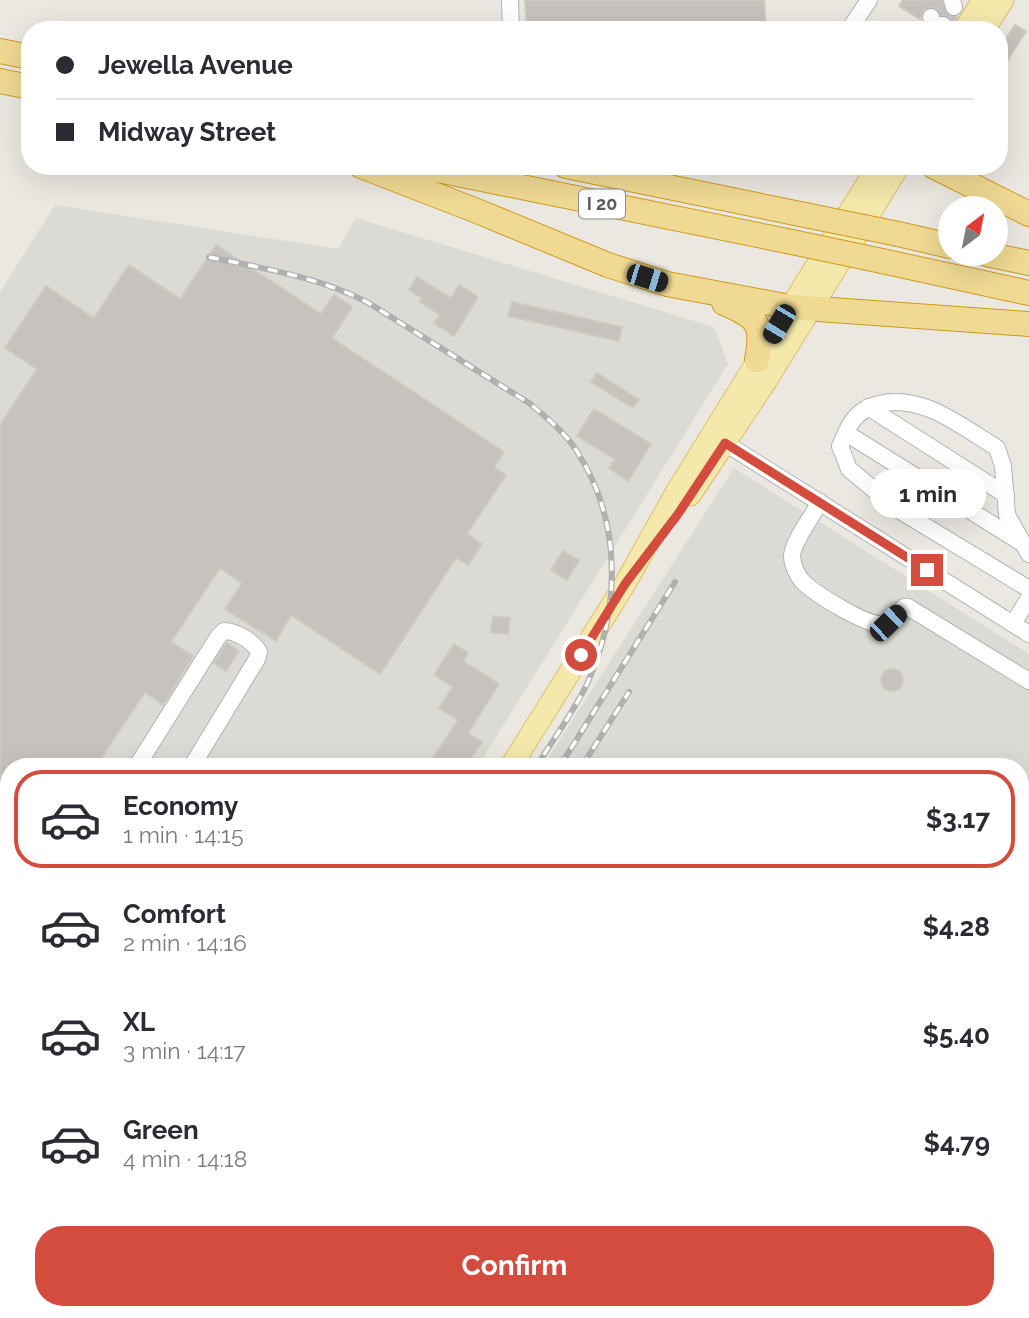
<!DOCTYPE html>
<meta charset="utf-8">
<style>
:root{--surface:#fff;--page:#f7f7f7;--text:#2b2b33;--muted:#7c7c81;--line:#e1e1e2;--accent:#d34c3e}
body{margin:0;font-family:Raleway,sans-serif;background:var(--page);color:var(--text);height:100vh;display:flex;flex-direction:column;font-size:26px;white-space:nowrap}
*{box-sizing:border-box;margin:0}
p{font-size:23px;color:var(--muted)}
.icon{flex:none;width:38px;height:38px;fill:none;stroke:currentColor;stroke-width:2;stroke-linecap:round;stroke-linejoin:round}
.map{position:relative;flex:1;overflow:hidden}
.drawer{position:absolute;left:0px;top:758px;width:1029px;height:562px;display:flex;flex-direction:column;background:var(--surface);border-radius:28px 28px 0 0;box-shadow:0 7px 28px #0002}
.drawer>*{flex:none}
.guide{position:absolute;left:21px;top:21px;width:987px;height:154px;border-radius:28px;box-shadow:0 7px 28px #0002;display:grid;align-content:center;height:154px;padding:0 35px;background:var(--surface)}
.needle{width:46px;rotate:32deg}
.controls{position:absolute;left:938px;top:196px;display:grid;gap:14px}
.controls a{display:grid;place-items:center;width:70px;height:70px;border-radius:50%;background:var(--surface);box-shadow:0 7px 28px #0002;font-size:35px}
.end{position:absolute;width:32px;height:32px;margin:-16px;border:9px solid #d34c3e;background:#fff;box-shadow:0 0 0 4px #fff}
.from{border-radius:50%}
.bubble{position:absolute;height:49px;border-radius:24px;background:var(--surface);box-shadow:0 7px 28px #0002;font-size:23px;font-weight:700;line-height:49px;text-align:center}
.car{position:absolute;width:21px;height:42px;margin:-21px -10px;border-radius:9px;box-shadow:0 0 5px 2px #0007;background:linear-gradient(#222 24%,#8ab4d8 0 40%,#222 0 76%,#8ab4d8 0 86%,#222 0)}
.guide b{display:flex;align-items:center;gap:24px;height:66px;font-size:26px}
.guide b+b{border-top:2px solid var(--line)}
.guide i{width:18px;height:18px;background:var(--text)}
ul{padding:12px 0 0;list-style:none}
li{display:flex;align-items:center;gap:21px;height:98px;margin:0 14px 10px;padding:0 21px;border:4px solid transparent;border-radius:28px}
li div{flex:1}
li b{display:block;font-size:26px}
li em{font-style:normal;font-weight:700}
li.selected{border-color:var(--accent)}
li>.icon{width:63px;height:63px;stroke-width:1.5}
.primary-button{display:flex;gap:14px;margin-top:auto;padding:14px 35px}
.primary-button a{flex:1;height:80px;border-radius:28px;background:var(--accent);color:#fff;font-size:28px;font-weight:700;line-height:80px;text-align:center}
.map>svg:first-child{display:block}
.industrial{fill:#dcdad5}
.building{fill:#c6c3be;stroke:#cecac0;stroke-width:2}
.lines{fill:none;stroke-linecap:round;stroke-linejoin:round}
.minor-tunnel{stroke:#c6c5c0;stroke-width:16;stroke-dasharray:16 8;stroke-linecap:butt}
.minor-casing{stroke:#b1b3b7;stroke-width:18}
.major-casing{stroke:#dfbe65;stroke-width:23}
.highway-casing{stroke:#d09a1b;stroke-width:26}
.minor{stroke:#fff;stroke-width:16}
.major{stroke:#f4e9ab;stroke-width:21}
.highway{stroke:#efd993;stroke-width:24}
.rail-casing{stroke:#afb0b0;stroke-width:6}
.rail{stroke:#fff;stroke-width:3.5;stroke-dasharray:10;stroke-linecap:butt}
.highway-bridge-casing{stroke:#d09a1b;stroke-width:26;stroke-linecap:butt}
.highway-bridge{stroke:#efd993;stroke-width:24}
.route{stroke:#d34c3e;stroke-width:9}
.labels{text-anchor:middle;stroke-width:5;stroke-linejoin:round;paint-order:stroke}
.shield{fill:#fff;stroke:#8b8d90;stroke-width:2}
.shield-label{font-size:18px;font-weight:bold;fill:#595c60}
</style>
<div class="map">
<svg width="1029" height="1318" viewBox="0 0 1029 1318">
<rect width="100%" height="100%" fill="#eae8e0"/>
<g class="industrial">
<polygon points="55,205 338,249 356,218 714,327 728,364 478,766 9,766 9,1117 0,1112 0,292"/>
<polygon points="734,468 1029,654 1029,1318 190,1318 194,1311 1020,1311 1020,766 543,766"/>
</g>
<g class="building">
<polygon points="525,0 764,0 766,30 527,30"/>
<polygon points="903,0 942,0 946,14 957,17 953,23 948,16 941,15 938,10 932,7 924,10 920,19 899,6"/>
<polygon points="1015,25 1026,31 999,74 999,50"/>
<polygon points="216,245 321,314 334,295 352,307 332,338 504,452 494,467 506,475 467,534 482,544 468,565 456,558 380,674 291,615 276,641 225,609 242,583 220,568 171,642 193,656 163,705 145,692 96,766 9,766 9,871 0,865 0,425 37,369 5,348 46,286 94,318 129,265 180,299"/>
<polygon points="417,277 451,298 459,285 478,297 454,336 434,323 440,315 420,302 422,298 409,290"/>
<polygon points="512,302 622,327 619,341 508,316"/>
<polygon points="597,373 639,400 633,408 591,382"/>
<polygon points="594,409 651,444 628,481 609,468 615,459 577,436"/>
<polygon points="563,551 579,560 567,580 551,570"/>
<polygon points="493,616 510,618 508,634 491,632"/>
<polygon points="227,643 239,651 226,671 214,663"/>
<polygon points="454,644 468,653 463,661 499,684 468,733 482,742 466,766 428,766 458,720 439,708 453,687 434,675"/>
<circle cx="892" cy="680" r="11"/>
<polygon points="0,1153 9,1159 9,1166 0,1180"/>
<polygon points="0,1276 9,1282 9,1287 0,1301"/>
</g>
<g class="lines">
<polyline class="minor-tunnel" points="937,21 949,3"/>
<g class="minor-casing">
<g id="minor">
<polyline points="510,0 511,30"/>
<polyline points="952,0 954,7"/>
<polyline points="931,17 934,26 943,25"/>
<polyline points="849,30 869,0"/>
<polyline points="868,407 1006,495"/>
<polyline points="846,433 1022,543"/>
<polyline points="717,438 1029,634"/>
<path d="M 820,502 C 813,515 793,541 792,556 C 792,564 797,575 802,581 C 814,593 867,627 884,624 C 892,623 899,612 904,607 L 908,607 L 1029,681"/>
<path d="M 1029,554 L 1007,515 L 1003,466 L 997,448 C 962,427 922,393 879,404 C 868,407 858,412 852,422 C 847,428 844,439 840,446 L 849,469 L 897,509 L 1029,589"/>
<polyline points="1013,624 1029,598"/>
<path d="M 137,766 L 218,637 L 224,631 C 236,631 253,641 259,652 L 257,659 L 192,766"/>
<polyline points="0,1222 9,1228"/>
<polyline points="140,1311 152,1318"/>
<polyline points="113,1318 118,1311"/>
</g>
</g>
<g class="major-casing">
<g id="major">
<polyline points="964,30 983,0"/>
<polyline points="984,30 1003,0"/>
<polyline points="690,495 766,381 899,166"/>
<polyline points="511,766 625,584 677,491 878,166"/>
<polyline points="163,1318 168,1311"/>
</g>
</g>
<g class="highway-casing">
<g id="highway">
<polyline points="0,51 30,57"/>
<polyline points="0,81 30,87"/>
<polyline points="361,166 477,211 608,265 667,284 790,307 1029,324"/>
<polyline points="418,166 787,241"/>
<polyline points="566,166 805,215"/>
<polyline points="933,166 1029,214"/>
<polyline points="898,234 950,246"/>
<polyline points="986,254 1029,263"/>
<polyline points="882,261 1029,293"/>
<path d="M 724,303 C 757,317 764,323 757,360"/>
</g>
</g>
<use href="#minor" class="minor"/>
<use href="#major" class="major"/>
<use href="#highway" class="highway"/>
<g class="rail-casing">
<g id="rail">
<path d="M 209,257 C 262,268 318,277 367,302 L 529,403 C 547,418 566,433 578,453 C 622,523 621,609 587,684 C 573,713 553,739 537,766"/>
<polyline points="560,766 675,582"/>
<polyline points="582,766 629,692"/>
<polyline points="190,1318 194,1311"/>
</g>
</g>
<use href="#rail" class="rail"/>
<g class="highway-bridge-casing">
<g id="highway-bridge">
<polyline points="805,215 898,234"/>
<polyline points="787,241 882,261"/>
</g>
</g>
<use href="#highway-bridge" class="highway-bridge"/>
</g>
<g class="lines">
<polyline class="route" points="581,655 625,584 678,514 725,443 927,570"/>
</g>
<g class="labels">
<rect class="shield" x="579" y="189.5" width="46" height="29" rx="5"/>
<g class="shield-label">
<text x="602" y="210">I 20</text>
</g>
</g>
</svg>
<div class="controls">
<a><svg class="needle" viewBox="-14 -14 28 28"><path d="M0-13l5 13h-10z" fill="#e53935"/><path d="M0 13l5-13h-10z" fill="#7c7c81"/></svg></a>
</div>
<i class="end from" style="left:581px;top:655px"></i>
<i class="end" style="left:927px;top:570px"></i>
<div class="bubble" style="left:870px;top:469px;width:116px">1 min</div>
<i class="car" style="left:647px;top:278px;rotate:107deg"></i>
<i class="car" style="left:779px;top:324px;rotate:211deg"></i>
<i class="car" style="left:888px;top:623px;rotate:46deg"></i>
<div class="guide">
<b><i class="from"></i>Jewella Avenue</b>
<b><i></i>Midway Street</b>
</div>
<section class="drawer">
<ul>
<li class="selected"><svg class="icon" aria-label="car" viewBox="0 0 24 24"><path d="M5 17H2v-5l4-1 3-4h7l3 4 3 1v5h-3M9 17h6M6 11h13"/><circle cx="7" cy="17" r="2"/><circle cx="17" cy="17" r="2"/></svg><div><b>Economy</b><p>1 min · 14:15</p></div><em>$3.17</em></li>
<li><svg class="icon" aria-label="car" viewBox="0 0 24 24"><path d="M5 17H2v-5l4-1 3-4h7l3 4 3 1v5h-3M9 17h6M6 11h13"/><circle cx="7" cy="17" r="2"/><circle cx="17" cy="17" r="2"/></svg><div><b>Comfort</b><p>2 min · 14:16</p></div><em>$4.28</em></li>
<li><svg class="icon" aria-label="car" viewBox="0 0 24 24"><path d="M5 17H2v-5l4-1 3-4h7l3 4 3 1v5h-3M9 17h6M6 11h13"/><circle cx="7" cy="17" r="2"/><circle cx="17" cy="17" r="2"/></svg><div><b>XL</b><p>3 min · 14:17</p></div><em>$5.40</em></li>
<li><svg class="icon" aria-label="car" viewBox="0 0 24 24"><path d="M5 17H2v-5l4-1 3-4h7l3 4 3 1v5h-3M9 17h6M6 11h13"/><circle cx="7" cy="17" r="2"/><circle cx="17" cy="17" r="2"/></svg><div><b>Green</b><p>4 min · 14:18</p></div><em>$4.79</em></li>
</ul>
<div class="primary-button"><a>Confirm</a></div>
</section>
</div>
